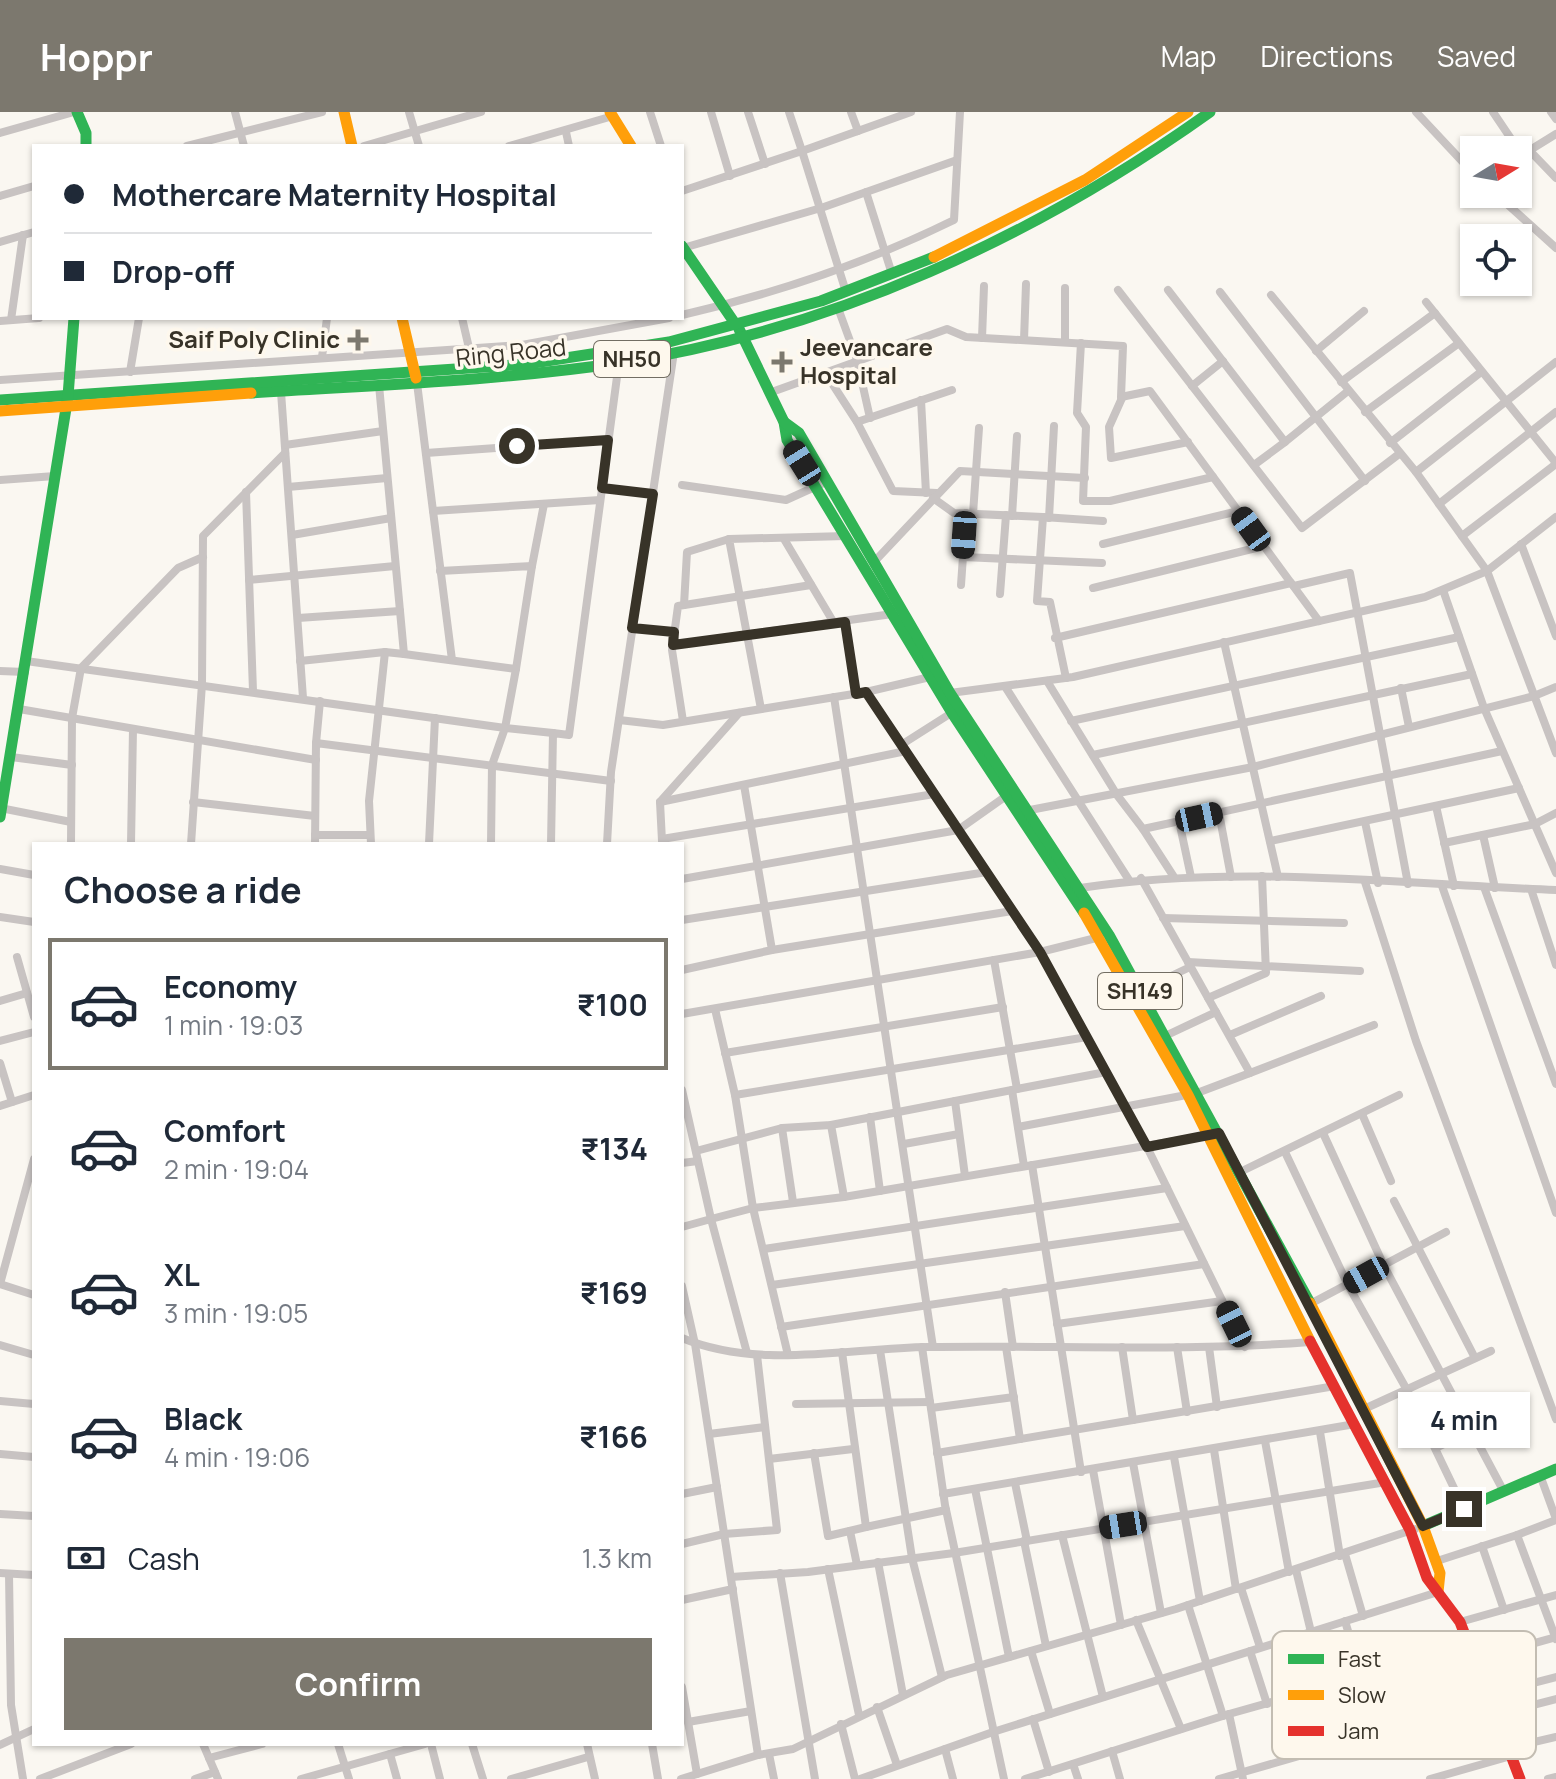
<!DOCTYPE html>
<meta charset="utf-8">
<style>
:root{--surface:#fff;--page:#f6f6f7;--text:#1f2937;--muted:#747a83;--line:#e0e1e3;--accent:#7c786e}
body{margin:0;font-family:Manrope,sans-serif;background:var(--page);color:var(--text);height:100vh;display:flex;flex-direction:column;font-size:30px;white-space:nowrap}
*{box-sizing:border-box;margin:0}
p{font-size:26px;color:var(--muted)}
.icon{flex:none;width:44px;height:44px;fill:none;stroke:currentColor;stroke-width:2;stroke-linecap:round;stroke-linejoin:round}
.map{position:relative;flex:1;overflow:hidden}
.side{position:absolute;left:32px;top:730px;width:652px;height:904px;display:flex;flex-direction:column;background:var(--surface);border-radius:0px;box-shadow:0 2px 6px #0004}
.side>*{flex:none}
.top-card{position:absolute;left:32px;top:32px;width:652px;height:176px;border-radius:0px;box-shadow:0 2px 6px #0004;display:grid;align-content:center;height:176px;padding:0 32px;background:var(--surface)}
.needle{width:52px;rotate:79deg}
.controls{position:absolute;left:1460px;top:24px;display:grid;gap:16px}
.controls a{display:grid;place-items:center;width:72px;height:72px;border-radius:0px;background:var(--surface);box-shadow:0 2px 6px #0004;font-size:40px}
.end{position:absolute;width:36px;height:36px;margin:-18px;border:10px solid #383328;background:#fff;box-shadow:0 0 0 4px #fff}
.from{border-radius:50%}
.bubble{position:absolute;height:56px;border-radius:0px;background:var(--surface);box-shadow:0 2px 6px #0004;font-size:26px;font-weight:700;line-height:56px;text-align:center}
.car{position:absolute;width:24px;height:48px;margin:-24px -12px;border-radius:10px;box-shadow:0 0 6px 2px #0007;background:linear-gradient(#222 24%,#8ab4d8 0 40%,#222 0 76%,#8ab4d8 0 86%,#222 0)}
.top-card b{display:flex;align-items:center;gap:28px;height:76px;font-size:30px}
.top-card b+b{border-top:2px solid var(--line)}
.top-card i{width:20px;height:20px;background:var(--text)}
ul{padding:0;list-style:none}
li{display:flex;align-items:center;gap:24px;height:132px;margin:0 16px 12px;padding:0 16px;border:4px solid transparent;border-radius:0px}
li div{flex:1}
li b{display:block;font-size:30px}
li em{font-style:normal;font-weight:700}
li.on{border-color:var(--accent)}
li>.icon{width:72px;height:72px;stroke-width:1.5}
h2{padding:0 32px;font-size:36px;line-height:96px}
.pay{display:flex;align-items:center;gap:20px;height:88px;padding:0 32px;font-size:30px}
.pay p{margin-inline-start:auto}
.primary-button{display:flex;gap:16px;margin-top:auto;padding:16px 32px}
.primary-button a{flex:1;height:92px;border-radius:0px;background:var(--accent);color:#fff;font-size:32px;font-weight:700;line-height:92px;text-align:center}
header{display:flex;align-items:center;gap:48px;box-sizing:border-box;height:112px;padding:0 40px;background:var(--accent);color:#fff}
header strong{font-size:38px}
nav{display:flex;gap:44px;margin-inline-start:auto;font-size:28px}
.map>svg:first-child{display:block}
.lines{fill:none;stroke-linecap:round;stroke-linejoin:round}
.street{stroke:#c8c3c2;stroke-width:8}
.fast{stroke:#30b455;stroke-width:11}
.slow{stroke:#ff9f0a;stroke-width:11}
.jam{stroke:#e5322d;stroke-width:11}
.route{stroke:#383328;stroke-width:10}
.poi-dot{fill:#7c786e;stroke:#fef8ed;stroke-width:3}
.labels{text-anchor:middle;stroke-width:7;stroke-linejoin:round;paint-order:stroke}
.shield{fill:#fef8ed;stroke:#736e63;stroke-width:2}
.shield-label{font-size:22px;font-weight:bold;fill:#383328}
.poi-label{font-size:24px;font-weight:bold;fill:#383328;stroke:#fef8ed;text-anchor:end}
.street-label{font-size:24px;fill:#383328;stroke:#fef8ed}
.key{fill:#fef8ed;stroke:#c3bdb2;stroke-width:2}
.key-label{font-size:22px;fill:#383328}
</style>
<header>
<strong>Hoppr</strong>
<nav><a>Map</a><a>Directions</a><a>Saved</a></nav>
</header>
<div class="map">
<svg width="1556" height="1667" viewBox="0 0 1556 1667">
<rect width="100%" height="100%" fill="#faf7f1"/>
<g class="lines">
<g class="street">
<polyline points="235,0 244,34"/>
<polyline points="409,0 419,34"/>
<polyline points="650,0 661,34"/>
<polyline points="711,0 730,64"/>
<polyline points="748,0 765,52"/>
<polyline points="851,0 858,19"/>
<polyline points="1416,0 1474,62"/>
<polyline points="1493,0 1522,43 1518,46"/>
<polyline points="1551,0 1556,7"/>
<polyline points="566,20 569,34"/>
<polyline points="0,21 74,0"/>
<polyline points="187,34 322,0"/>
<polyline points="364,34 481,0"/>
<polyline points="509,34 613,4"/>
<polyline points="1530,39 1556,66"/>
<polyline points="1522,43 1556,22"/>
<polyline points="682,79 802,39 789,0"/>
<polyline points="866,80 892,162"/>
<polyline points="1496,82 1556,136"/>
<polyline points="0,84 34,74"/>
<polyline points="0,130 34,120"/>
<polyline points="683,136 821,96 957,48"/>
<polyline points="1118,178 1302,416 1399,342"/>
<polyline points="1168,178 1285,330 1254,353"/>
<polyline points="846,180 802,39 911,0"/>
<polyline points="1220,180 1365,369"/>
<polyline points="1271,183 1416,360 1556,250"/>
<polyline points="1426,190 1556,351"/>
<polyline points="838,196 857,248 870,306"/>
<path d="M 682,203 C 773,182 869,150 954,108 L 960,0"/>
<polyline points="462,206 469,236"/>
<polyline points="11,208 23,123"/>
<polyline points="0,209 39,206"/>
<polyline points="982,226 984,174"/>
<polyline points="1024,228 1026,172"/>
<polyline points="1065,230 1065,176"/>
<polyline points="1081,231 1077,301 1086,315 1083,389 1110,389 1213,365"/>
<polyline points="1316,239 1364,199"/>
<polyline points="322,245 327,206"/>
<polyline points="130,260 139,206"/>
<polyline points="826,262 857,310 893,379 937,381"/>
<polyline points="0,268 522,233 669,206"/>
<polyline points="1341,270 1435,201"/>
<polyline points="417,271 433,399"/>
<polyline points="1192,274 1223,249"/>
<polyline points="281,280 303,586"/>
<polyline points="769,281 947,217 966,225 1123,234 1121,285 1150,279 1319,509"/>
<polyline points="1122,286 1109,315 1111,346 1188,330"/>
<polyline points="921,288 926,381"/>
<polyline points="1365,300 1459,231"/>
<polyline points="857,310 952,278"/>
<polyline points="1285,330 1348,279"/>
<polyline points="1390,331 1481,260"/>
<polyline points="285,333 383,319"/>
<polyline points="426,341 608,328"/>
<polyline points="1416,360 1487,459 1556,641"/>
<polyline points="0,368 55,364"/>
<polyline points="682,373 786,388 828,369"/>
<polyline points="288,375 387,366"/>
<polyline points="602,376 653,382"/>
<polyline points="246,380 253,579"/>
<polyline points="933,386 954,401 1043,405"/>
<polyline points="1439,392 1556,300"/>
<polyline points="973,402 979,316"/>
<polyline points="1012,404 1017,324"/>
<polyline points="1049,406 1054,314"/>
<polyline points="292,423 391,406"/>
<polyline points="1462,424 1556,352"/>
<polyline points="784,427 834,511"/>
<polyline points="1103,432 1238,399"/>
<polyline points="1521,432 1556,524"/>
<polyline points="963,445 1102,451"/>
<polyline points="874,450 960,359 1085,366"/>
<polyline points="532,454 544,392"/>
<polyline points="440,459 532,454 516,557"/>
<polyline points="249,468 395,454"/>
<polyline points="961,473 966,401"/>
<polyline points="1294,474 1350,461 1408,772"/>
<polyline points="1093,476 1264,434"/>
<polyline points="1443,478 1484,596 1556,761"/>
<polyline points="1000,482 1006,403"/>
<polyline points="684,493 687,440 729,427"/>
<polyline points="298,506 400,499"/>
<polyline points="845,510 856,582"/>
<polyline points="632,516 674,520"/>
<polyline points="1055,526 1291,471"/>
<polyline points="1224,530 1278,765"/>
<polyline points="673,533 892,502"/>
<polyline points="404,542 516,557 505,616 553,621"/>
<polyline points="452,548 433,399 600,388"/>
<polyline points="26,549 505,616 492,653 491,732"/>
<polyline points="300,549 385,540"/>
<polyline points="0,559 25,560"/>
<polyline points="1066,566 1050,490 1037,489 1043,405 1103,409"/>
<polyline points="1047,569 1117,683 1143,717 1502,639"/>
<polyline points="1006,576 1129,768"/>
<polyline points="1401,576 1409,615"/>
<polyline points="866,580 1040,840 1147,1035 1245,1235"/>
<polyline points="950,581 1073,565 1425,485 1487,459 1556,405"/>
<polyline points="834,585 933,1235"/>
<polyline points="19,597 316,648"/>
<polyline points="761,597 729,427 846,424"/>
<polyline points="619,608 663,613 866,580 930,565"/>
<polyline points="683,609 672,538 678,494 811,473"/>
<polyline points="1071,609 1459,525"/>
<polyline points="316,631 320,589"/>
<polyline points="901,633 956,598"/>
<polyline points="1093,643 1472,562"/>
<polyline points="11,645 72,653"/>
<polyline points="193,690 315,704"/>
<polyline points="660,690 906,639"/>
<polyline points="1436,694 1454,774"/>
<polyline points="0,696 71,710"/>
<polyline points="1030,698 1253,655 1534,584 1556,575"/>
<polyline points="1219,701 1231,765"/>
<polyline points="1179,709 1191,765"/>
<polyline points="1365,710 1378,771"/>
<polyline points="1143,717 1174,765"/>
<polyline points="315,723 370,723"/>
<polyline points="1483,723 1495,776"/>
<polyline points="662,727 934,682"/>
<polyline points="662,729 660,690 739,601"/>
<polyline points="1270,729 1519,676"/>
<polyline points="1444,731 1535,712 1556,701"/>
<polyline points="71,732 72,606 81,556 178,456 203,445"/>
<polyline points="131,732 133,617"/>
<polyline points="191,732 202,572 203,424 285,341"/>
<polyline points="315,732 316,631 611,669"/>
<polyline points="371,732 369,689 385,540 404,542 379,273"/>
<polyline points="429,732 435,606"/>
<polyline points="551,732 553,621 569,623 619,250"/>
<polyline points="607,732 611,660 674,240"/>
<polyline points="0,757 34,763"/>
<polyline points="682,767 958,718 1009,682"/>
<polyline points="1365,770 1416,929 1556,1307"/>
<polyline points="1442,774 1556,1101"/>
<polyline points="1484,775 1556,972"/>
<path d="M 1080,776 C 1237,752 1398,772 1556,778"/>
<polyline points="1531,777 1556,853"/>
<polyline points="0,805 34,810"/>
<polyline points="1163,806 1344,811"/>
<polyline points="682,808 987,760"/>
<polyline points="772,838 1012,799"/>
<polyline points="17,845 34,905"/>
<polyline points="994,848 1017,977 1106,960"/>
<polyline points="1188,850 1360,859"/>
<polyline points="682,858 772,838 744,673"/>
<polyline points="1140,879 1190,855"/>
<polyline points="1208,886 1266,861 1262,764"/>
<polyline points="0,889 27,881"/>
<polyline points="715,897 735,983 1087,925"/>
<polyline points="682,902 1040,840 1100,825"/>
<polyline points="1230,923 1321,884"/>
<polyline points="1165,924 1216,900"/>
<polyline points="0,929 34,920"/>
<polyline points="725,941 1003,895"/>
<polyline points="0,951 12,990"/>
<polyline points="1250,961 1374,913"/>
<polyline points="682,978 711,1107 753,1096 844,1085 1210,1023"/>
<polyline points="1012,978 1024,1054"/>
<polyline points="735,983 753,1096 788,1243"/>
<polyline points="955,989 965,1064"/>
<polyline points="0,994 34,983"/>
<polyline points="1362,1002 1391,1069"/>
<polyline points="870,1005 880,1079"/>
<polyline points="831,1013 844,1085"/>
<polyline points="1018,1015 1197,981 1250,961 1141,766"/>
<polyline points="782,1016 793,1090"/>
<polyline points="1323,1021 1384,1154 1503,1378"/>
<polyline points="904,1032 959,1022"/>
<polyline points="696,1039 782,1016 831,1013 1017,977"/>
<polyline points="1285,1040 1348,1173 1407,1278 1464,1397"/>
<polyline points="682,1051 698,1049"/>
<polyline points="1032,1053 1081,1360"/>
<polyline points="1240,1060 1399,983"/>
<polyline points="1394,1089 1475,1246"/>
<polyline points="682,1115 711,1107 747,1241"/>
<polyline points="764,1137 1167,1076"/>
<polyline points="0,1172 34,1047"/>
<polyline points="0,1172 34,1183"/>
<polyline points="772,1173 1185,1114"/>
<polyline points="682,1174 695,1232 758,1643 793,1637 947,1563 1176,1497 1415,1417"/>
<polyline points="1005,1180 1013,1235"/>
<polyline points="1310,1192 1446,1120"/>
<polyline points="1057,1212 1222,1189"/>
<polyline points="781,1215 1204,1152"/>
<path d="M 682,1226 C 759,1258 848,1236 928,1235 C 1056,1233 1183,1240 1310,1230"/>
<polyline points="0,1233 34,1243"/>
<polyline points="922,1235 945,1393 1004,1667"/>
<polyline points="1006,1235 1020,1327"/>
<polyline points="1122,1235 1133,1308"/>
<polyline points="1177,1235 1187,1300"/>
<polyline points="1209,1235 1217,1295"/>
<polyline points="880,1238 912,1446 942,1565"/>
<polyline points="842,1240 866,1415 946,1398"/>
<polyline points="0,1289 34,1292"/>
<polyline points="796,1292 930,1290"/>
<polyline points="931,1296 1014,1285"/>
<polyline points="1364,1297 1491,1239"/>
<polyline points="1320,1320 1340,1444"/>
<polyline points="709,1322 765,1315"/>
<polyline points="1265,1329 1289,1460"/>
<polyline points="1436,1336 1473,1318"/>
<polyline points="1214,1338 1236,1477"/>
<polyline points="814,1341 828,1424 866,1415"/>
<polyline points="937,1341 1335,1274"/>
<polyline points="0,1342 34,1345"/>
<polyline points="1174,1345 1200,1489"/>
<polyline points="769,1347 853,1337"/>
<polyline points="1133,1351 1161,1501"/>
<polyline points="1093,1358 1121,1513"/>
<polyline points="1540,1363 1556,1407"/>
<polyline points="1015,1371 1027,1429"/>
<polyline points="975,1377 1009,1545"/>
<polyline points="682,1382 717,1375"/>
<polyline points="943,1382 1355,1312"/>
<polyline points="0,1402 34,1404"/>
<polyline points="850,1419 857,1453"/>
<polyline points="1062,1423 1103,1585"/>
<polyline points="1517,1423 1556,1408"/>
<polyline points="1024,1429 1046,1534"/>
<polyline points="682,1432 724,1422 777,1418 757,1243"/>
<polyline points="1482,1434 1504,1498"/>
<polyline points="1345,1442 1363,1504"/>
<polyline points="1437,1449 1517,1423 1556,1527"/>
<polyline points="878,1450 903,1583"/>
<polyline points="828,1457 859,1603"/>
<polyline points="1296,1458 1311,1520"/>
<polyline points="0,1461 34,1463"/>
<polyline points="780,1461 815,1667"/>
<polyline points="9,1462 11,1593 23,1667"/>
<polyline points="731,1465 808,1460 954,1441 1386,1370"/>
<polyline points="1241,1476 1260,1535"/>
<polyline points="682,1488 733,1477"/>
<polyline points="1188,1493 1223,1604"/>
<polyline points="1136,1508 1181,1617"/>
<polyline points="1345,1509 1362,1566"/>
<polyline points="1460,1510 1556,1483"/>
<polyline points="1291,1526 1328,1637"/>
<polyline points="1031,1539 1050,1602"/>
<polyline points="1250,1539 1267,1592"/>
<polyline points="1474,1548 1556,1525"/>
<polyline points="682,1575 697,1662"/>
<polyline points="1487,1583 1556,1565"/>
<polyline points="877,1595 897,1653"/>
<polyline points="1229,1602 1243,1667"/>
<polyline points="1495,1603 1556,1587"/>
<polyline points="1033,1607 1049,1660"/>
<polyline points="688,1610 751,1599"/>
<polyline points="841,1612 855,1667"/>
<polyline points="203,1632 218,1667"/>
<polyline points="338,1632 349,1667"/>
<polyline points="431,1632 440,1667"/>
<polyline points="472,1632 483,1667"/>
<polyline points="587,1632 595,1667"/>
<polyline points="652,1632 658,1667"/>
<polyline points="0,1633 34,1617"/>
<polyline points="1508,1636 1556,1625"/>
<polyline points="945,1637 953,1667"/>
<polyline points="1112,1639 1120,1667"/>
<polyline points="390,1642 397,1667"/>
<polyline points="769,1642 774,1667"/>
<polyline points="209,1646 262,1632"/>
<polyline points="1073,1652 1078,1667"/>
<polyline points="40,1667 131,1632"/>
<polyline points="195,1667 215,1660"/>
<polyline points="301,1667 425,1632"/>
<polyline points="511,1667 588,1645"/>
<polyline points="681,1667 758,1643"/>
<polyline points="860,1667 993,1620 1438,1480"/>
<polyline points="1025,1667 1229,1602 1469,1534"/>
<polyline points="1219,1667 1490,1589"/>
<polyline points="1430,1667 1511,1644"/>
<polyline points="1548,1667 1556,1665"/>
</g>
<g class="fast">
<polyline points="77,0 86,21 86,34"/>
<polyline points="682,134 734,210"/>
<polyline points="739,217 784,310 787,328 952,601 1084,801"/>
<path d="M 251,281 C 373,273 497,269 619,251 C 833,218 1035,125 1210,0"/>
<polyline points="0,288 527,252 669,230 821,189 934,145"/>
<polyline points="784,310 799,321 950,581 1109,823 1310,1191"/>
<polyline points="0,705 68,284 74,206"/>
<polyline points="1423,1414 1556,1357"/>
</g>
<g class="slow">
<polyline points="344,0 352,34"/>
<polyline points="610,0 631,34"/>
<polyline points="934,145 1085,68 1188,0"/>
<polyline points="402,206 416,266"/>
<polyline points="0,299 251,281"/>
<polyline points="1084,801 1188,983 1310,1229"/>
<polyline points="1310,1191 1423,1414 1440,1461 1438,1480"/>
</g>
<polyline class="jam" points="1310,1229 1410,1418 1427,1466 1460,1510 1520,1667"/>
</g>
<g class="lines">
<polyline class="route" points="517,334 608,328 602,376 653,382 632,516 674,520 673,533 845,510 856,582 866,580 1040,840 1147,1035 1219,1021 1423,1414 1464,1397"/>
</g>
<g class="poi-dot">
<path d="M354 216h8v8h8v8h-8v8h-8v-8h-8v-8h8z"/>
<path d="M778 238h8v8h8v8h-8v8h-8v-8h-8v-8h8z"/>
</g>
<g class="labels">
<g class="shield">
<rect x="594" y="229" width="76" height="36" rx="6"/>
<rect x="1098" y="861" width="84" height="36" rx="6"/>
</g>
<g class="shield-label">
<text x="632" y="255">NH50</text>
<text x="1140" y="887">SH149</text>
</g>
<g class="poi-label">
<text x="340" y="236">Saif Poly Clinic</text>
<text x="800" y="244" text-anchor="start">Jeevancare<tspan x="800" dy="28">Hospital</tspan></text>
</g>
<g class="street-label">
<text transform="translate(511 241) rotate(-6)" y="8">Ring Road</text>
</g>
</g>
<rect x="1272" y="1519" width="264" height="128" rx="12" class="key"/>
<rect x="1288" y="1542" width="36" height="10" fill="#30b455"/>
<rect x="1288" y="1578" width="36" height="10" fill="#ff9f0a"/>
<rect x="1288" y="1614" width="36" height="10" fill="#e5322d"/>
<g class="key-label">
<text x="1338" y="1555">Fast</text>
<text x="1338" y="1591">Slow</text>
<text x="1338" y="1627">Jam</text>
</g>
</svg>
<div class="controls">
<a><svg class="needle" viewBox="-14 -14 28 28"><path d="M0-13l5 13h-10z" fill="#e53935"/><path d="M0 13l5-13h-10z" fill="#747a83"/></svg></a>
<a><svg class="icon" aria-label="locate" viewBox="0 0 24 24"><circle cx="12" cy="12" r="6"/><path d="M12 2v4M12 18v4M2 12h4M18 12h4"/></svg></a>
</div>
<i class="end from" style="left:517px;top:334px"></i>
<i class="end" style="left:1464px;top:1397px"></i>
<div class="bubble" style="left:1398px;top:1280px;width:132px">4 min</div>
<i class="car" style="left:802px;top:351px;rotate:328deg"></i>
<i class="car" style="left:1251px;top:417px;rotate:324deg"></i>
<i class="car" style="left:964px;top:423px;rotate:184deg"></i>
<i class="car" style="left:1199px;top:705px;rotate:78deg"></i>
<i class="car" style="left:1366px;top:1163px;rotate:241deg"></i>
<i class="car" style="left:1234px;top:1212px;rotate:334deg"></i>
<i class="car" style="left:1123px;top:1413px;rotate:261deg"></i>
<div class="top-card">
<b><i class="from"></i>Mothercare Maternity Hospital</b>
<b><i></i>Drop-off</b>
</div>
<section class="side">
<h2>Choose a ride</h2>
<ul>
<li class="on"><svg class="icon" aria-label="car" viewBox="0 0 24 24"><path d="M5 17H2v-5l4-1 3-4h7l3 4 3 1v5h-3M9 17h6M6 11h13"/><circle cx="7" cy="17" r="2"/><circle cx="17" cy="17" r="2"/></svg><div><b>Economy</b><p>1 min · 19:03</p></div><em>₹100</em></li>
<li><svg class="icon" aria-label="car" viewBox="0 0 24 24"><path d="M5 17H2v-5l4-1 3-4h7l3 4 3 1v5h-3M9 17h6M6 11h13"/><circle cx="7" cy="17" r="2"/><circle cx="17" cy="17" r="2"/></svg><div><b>Comfort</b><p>2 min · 19:04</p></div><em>₹134</em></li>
<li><svg class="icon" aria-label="car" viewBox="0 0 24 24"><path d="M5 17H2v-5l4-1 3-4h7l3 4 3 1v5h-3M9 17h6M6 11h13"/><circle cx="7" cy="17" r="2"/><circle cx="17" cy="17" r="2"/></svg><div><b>XL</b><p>3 min · 19:05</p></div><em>₹169</em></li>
<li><svg class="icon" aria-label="car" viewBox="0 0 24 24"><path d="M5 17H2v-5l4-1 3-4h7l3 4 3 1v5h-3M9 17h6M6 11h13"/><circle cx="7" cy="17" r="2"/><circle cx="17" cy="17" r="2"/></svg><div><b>Black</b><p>4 min · 19:06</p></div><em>₹166</em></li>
</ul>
<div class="pay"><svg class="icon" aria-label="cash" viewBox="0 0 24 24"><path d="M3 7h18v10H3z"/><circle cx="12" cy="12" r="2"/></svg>Cash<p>1.3 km</p></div>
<div class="primary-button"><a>Confirm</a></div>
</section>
</div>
